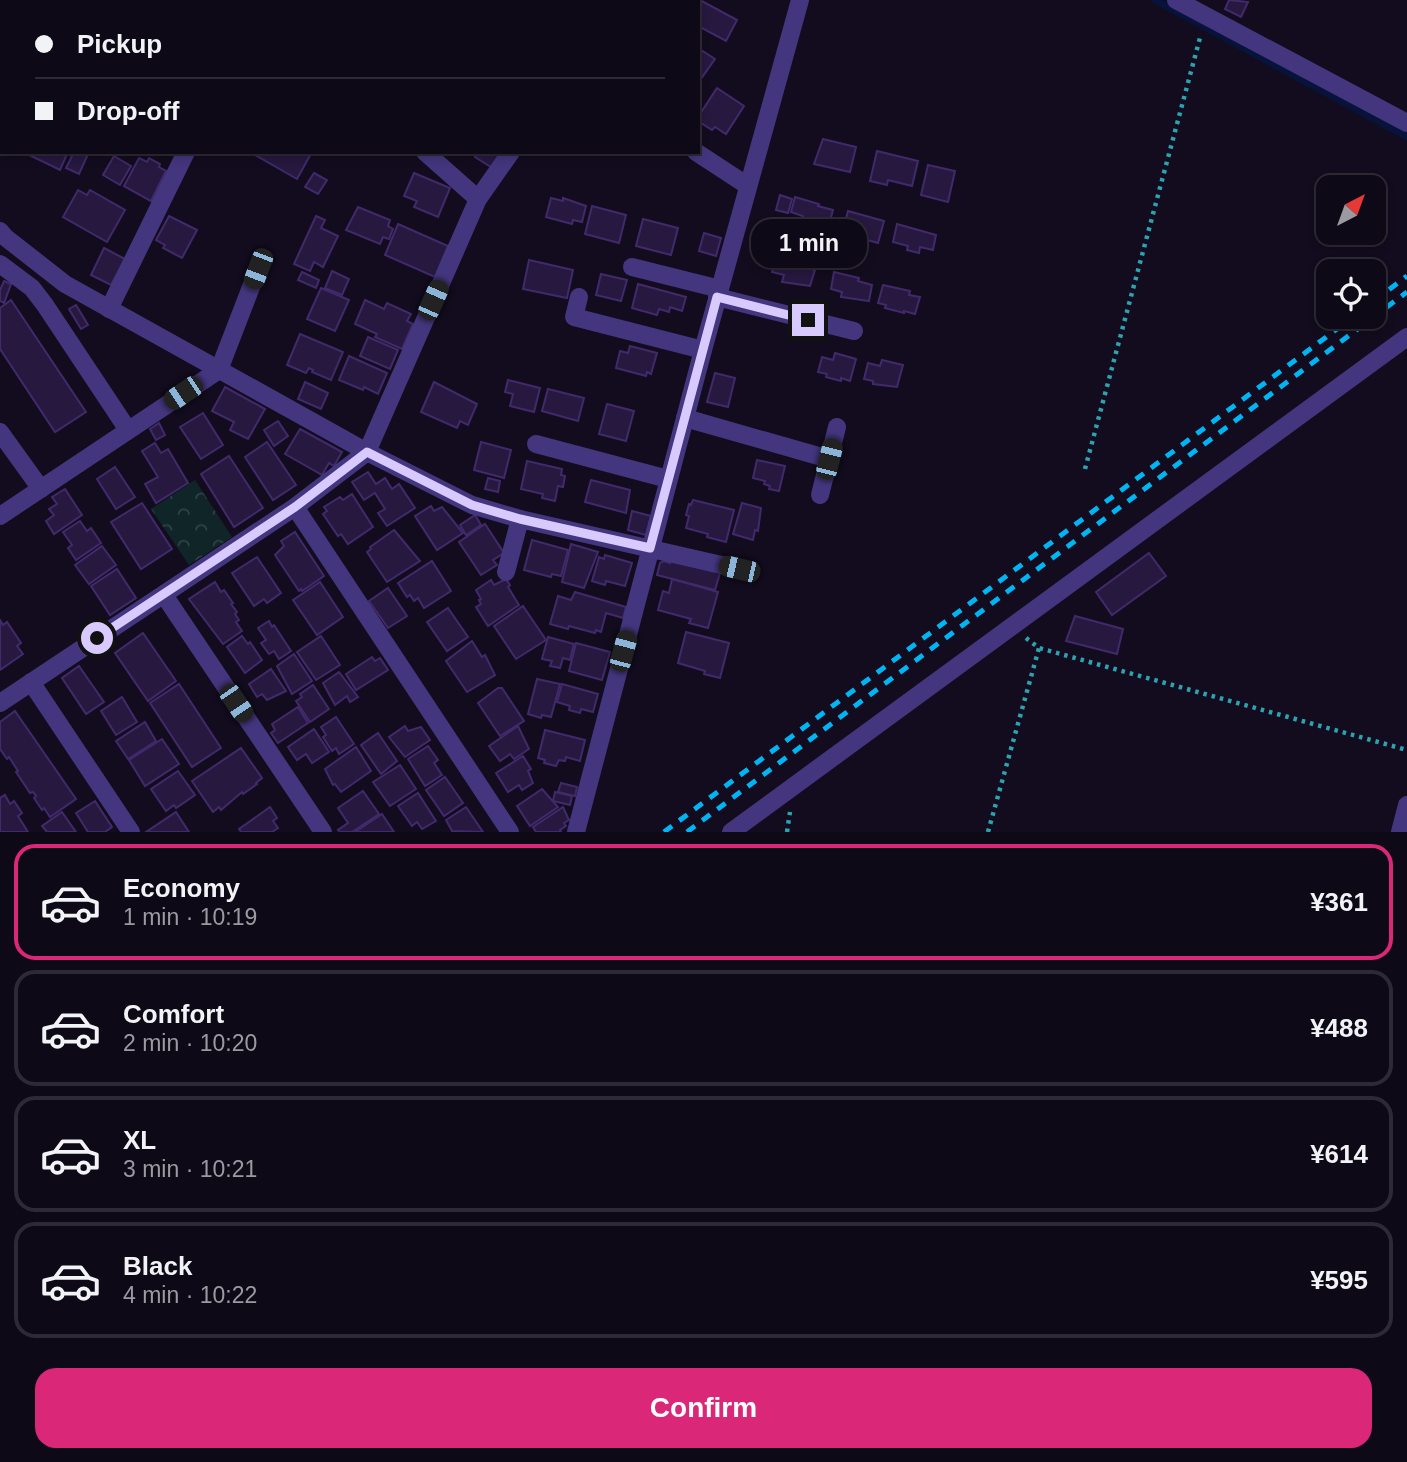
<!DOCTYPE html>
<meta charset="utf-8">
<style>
:root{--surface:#0e0916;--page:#17121f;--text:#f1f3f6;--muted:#9b9aa1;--line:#2e2a35;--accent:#db2777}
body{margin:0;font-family:Arial,sans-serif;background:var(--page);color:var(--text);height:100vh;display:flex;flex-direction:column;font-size:26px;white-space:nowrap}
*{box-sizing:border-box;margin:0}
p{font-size:23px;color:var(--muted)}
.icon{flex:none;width:38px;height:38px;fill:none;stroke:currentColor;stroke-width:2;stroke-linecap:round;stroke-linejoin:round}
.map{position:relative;height:832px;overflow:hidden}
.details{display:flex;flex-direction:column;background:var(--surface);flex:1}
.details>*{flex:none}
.top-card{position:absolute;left:0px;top:0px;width:700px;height:154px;box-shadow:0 4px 10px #0003,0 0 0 2px var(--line);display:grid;align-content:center;height:154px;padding:0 35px;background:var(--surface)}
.needle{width:46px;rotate:41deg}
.fabs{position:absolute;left:1316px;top:175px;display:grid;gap:14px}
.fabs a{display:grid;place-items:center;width:70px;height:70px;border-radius:14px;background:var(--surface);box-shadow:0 4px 10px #0003,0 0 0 2px var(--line);font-size:35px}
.end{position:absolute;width:32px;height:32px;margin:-16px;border:9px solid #d8c9ff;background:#111;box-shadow:0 0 0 4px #111}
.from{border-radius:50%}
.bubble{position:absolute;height:49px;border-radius:21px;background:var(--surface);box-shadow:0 4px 10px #0003,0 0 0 2px var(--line);font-size:23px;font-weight:800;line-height:49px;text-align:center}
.car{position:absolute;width:21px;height:42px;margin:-21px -10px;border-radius:9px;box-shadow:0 0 5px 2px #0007;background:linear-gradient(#222 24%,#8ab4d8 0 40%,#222 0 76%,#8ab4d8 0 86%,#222 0)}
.top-card b{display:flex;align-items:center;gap:24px;height:66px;font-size:26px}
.top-card b+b{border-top:2px solid var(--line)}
.top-card i{width:18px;height:18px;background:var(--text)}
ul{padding:12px 0 0;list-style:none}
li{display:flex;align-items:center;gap:21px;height:116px;margin:0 14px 10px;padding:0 21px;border:4px solid var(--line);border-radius:21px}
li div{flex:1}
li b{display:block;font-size:26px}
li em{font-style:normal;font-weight:800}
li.on{border-color:var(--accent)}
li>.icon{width:63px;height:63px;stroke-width:1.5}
.action{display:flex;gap:14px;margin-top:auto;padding:14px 35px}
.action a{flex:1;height:80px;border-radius:21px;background:var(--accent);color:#fff;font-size:28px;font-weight:800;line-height:80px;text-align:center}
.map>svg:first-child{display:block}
.park{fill:url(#park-crowns)}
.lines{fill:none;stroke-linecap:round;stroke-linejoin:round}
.stream{stroke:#08133b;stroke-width:7}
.building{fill:#26183f;stroke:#412a6b;stroke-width:2}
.path{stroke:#2ca3b0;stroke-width:4.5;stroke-dasharray:3.5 5;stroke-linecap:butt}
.minor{stroke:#44367e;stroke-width:18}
.rail{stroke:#00b5f4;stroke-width:5;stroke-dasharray:10 9;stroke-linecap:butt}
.route{stroke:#d8c9ff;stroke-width:9}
</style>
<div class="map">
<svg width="1407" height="832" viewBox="0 0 1407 832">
<defs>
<pattern id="park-crowns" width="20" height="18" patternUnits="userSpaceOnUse" patternTransform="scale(1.75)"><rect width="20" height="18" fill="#0f2528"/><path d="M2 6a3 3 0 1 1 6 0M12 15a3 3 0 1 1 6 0" fill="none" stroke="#314348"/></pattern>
</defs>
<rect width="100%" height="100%" fill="#120c1e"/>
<polygon class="park" points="195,480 232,537 189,565 151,509"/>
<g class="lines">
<g class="stream">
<polyline points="1155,0 1407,137"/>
<polyline points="159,2 161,0"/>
</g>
</g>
<g class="building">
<polygon points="700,0 737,20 726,41 698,26"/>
<polygon points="1229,0 1248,2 1241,17 1225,9"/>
<polygon points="698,48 715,59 698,83"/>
<polygon points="717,88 744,106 726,134 715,127 712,130 698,121 698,117"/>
<polygon points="823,139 856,147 850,172 814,164"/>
<polygon points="877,151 918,161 912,186 888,180 887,185 870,181"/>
<polygon points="23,152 68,152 60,170"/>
<polygon points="74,152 89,152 79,174 66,168"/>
<polygon points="250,152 312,152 297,179"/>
<polygon points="477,152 505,152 494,169 475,157"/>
<polygon points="114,156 131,166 120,185 103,175"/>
<polygon points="139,158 147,162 149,158 160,164 159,167 166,171 151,201 124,186"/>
<polygon points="928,165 955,171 948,202 921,195"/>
<polygon points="314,173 327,180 318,194 305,187"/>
<polygon points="414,173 450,188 438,217 414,207 417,201 404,196"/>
<polygon points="78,190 87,195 90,190 125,210 107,242 63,217"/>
<polygon points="780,195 792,199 788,213 776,210"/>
<polygon points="795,197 819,204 818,206 833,210 829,225 801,221 803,216 791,212"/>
<polygon points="551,198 563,201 563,198 586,206 582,222 573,220 572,224 546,217"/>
<polygon points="592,206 626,215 619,243 585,234"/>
<polygon points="358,207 390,220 388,226 393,229 389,239 383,237 380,244 346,230"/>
<polygon points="848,211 884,221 878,243 857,237 858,233 843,230"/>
<polygon points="169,216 197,230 182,258 163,248 165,245 156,240"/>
<polygon points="316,216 325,220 321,228 338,236 323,267 314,262 310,271 294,264"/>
<polygon points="643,219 678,228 671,255 636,246"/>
<polygon points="398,224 448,246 435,277 385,255"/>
<polygon points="897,224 936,235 933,250 920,247 919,253 907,250 908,246 893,242"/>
<polygon points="704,233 721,238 716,256 699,251"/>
<polygon points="104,248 125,259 111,285 91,275"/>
<polygon points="776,257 800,263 799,266 815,270 810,286 782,282 784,275 772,272"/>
<polygon points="529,260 573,270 567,298 523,289"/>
<polygon points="332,271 349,279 342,295 325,288"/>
<polygon points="302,272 319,280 316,288 298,280"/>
<polygon points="834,272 859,278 858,281 872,285 869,301 841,297 842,292 831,289"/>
<polygon points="601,274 627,280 621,301 596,295"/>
<polygon points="4,281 11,284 4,303 0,301 0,290"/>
<polygon points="638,284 686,297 682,311 670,307 669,312 659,309 657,315 632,308"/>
<polygon points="883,285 910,291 909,295 920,297 915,314 904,311 904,313 885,308 886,305 878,303"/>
<polygon points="321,288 349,300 335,331 307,319"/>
<polygon points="11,300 86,412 55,432 0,349 0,308"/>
<polygon points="365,300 384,309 387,303 411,314 407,321 413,324 402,349 375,337 377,334 355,324"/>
<polygon points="76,305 88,325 81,329 69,309"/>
<polygon points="300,334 343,352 331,380 312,372 313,370 309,368 306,373 287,365"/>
<polygon points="368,337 398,350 390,369 360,356"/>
<polygon points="630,346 657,353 651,374 647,372 646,376 616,368 620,351 628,353"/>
<polygon points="835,353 856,359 850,381 841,378 841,381 826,377 827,374 818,372 822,357 833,360"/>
<polygon points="349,356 387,373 378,394 364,387 363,390 339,380"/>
<polygon points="882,360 903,365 897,387 873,384 873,381 864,379 868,363 880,366"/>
<polygon points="715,373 735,378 728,407 707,402"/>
<polygon points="508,380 540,388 534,412 510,406 513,394 505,392"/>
<polygon points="305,382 328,393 321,409 298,399"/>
<polygon points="434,382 477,404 468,425 460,421 457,428 421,412"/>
<polygon points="225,387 265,409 248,439 230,430 234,422 212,411"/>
<polygon points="548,389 584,398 578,421 542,411"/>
<polygon points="607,404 634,411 626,441 599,434"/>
<polygon points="203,413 223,445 201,459 180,427"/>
<polygon points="278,421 288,436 274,446 264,430"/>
<polygon points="159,423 165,435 156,440 150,429"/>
<polygon points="300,429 342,452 334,466 329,463 322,475 285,454"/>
<polygon points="267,442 296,485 273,500 245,457"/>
<polygon points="481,442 511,450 504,478 474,470"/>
<polygon points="155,443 161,453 168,449 188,483 156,503 145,484 158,477 142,451"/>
<polygon points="229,456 263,508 234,527 201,474"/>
<polygon points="757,460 785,466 779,491 769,489 770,486 764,484 765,481 753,478"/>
<polygon points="527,461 562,469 561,475 565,476 563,487 558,486 555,501 542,498 543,494 521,489"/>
<polygon points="115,467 135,497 116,509 97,479"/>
<polygon points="368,472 376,484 385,478 392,489 399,484 415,508 387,526 378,513 385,509 375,493 364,500 352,482"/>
<polygon points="488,478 500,481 498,492 485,489"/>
<polygon points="591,480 630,490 626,513 585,502"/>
<polygon points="65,489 82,515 54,534 46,521 54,515 49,509 57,504 52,497"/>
<polygon points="352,494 373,527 348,544 341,534 338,536 323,514 327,511 324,507 340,497 343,500"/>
<polygon points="693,500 734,510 726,542 707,537 708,534 686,528 689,516 686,515 689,504 691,505"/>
<polygon points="142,503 172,549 141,569 111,522"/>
<polygon points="742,503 761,508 758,531 755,530 753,540 733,534"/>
<polygon points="431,506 434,511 442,507 463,533 437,550 415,516"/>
<polygon points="632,511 651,516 646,535 628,530"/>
<polygon points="475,515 481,525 466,535 460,525"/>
<polygon points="80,521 87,531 91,528 101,543 76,560 68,548 72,545 63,532"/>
<polygon points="485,524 504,553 493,560 497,565 481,575 459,542"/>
<polygon points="394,530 420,561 387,582 367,552 371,549 370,547"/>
<polygon points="295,532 324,576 302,591 301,589 299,591 275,555 284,546 281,541"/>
<polygon points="532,540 568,550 561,576 552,574 551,577 524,570"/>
<polygon points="571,544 598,552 584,588 562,582"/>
<polygon points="102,546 116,565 89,584 75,565"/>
<polygon points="1149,553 1166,576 1112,615 1096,592"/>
<polygon points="605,555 632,563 625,586 606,581 605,585 592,581 599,557 604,559"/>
<polygon points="257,557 281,593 267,603 264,599 254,606 232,573"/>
<polygon points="670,560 720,573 715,590 657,575 660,563 664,561 670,563"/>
<polygon points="432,561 451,591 424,608 418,598 414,601 410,595 407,597 398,583"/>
<polygon points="117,569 136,598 110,615 91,586"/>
<polygon points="506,579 510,585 508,587 519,605 488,626 476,607 481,604 479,600 481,599 476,590 491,580 494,585"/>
<polygon points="672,579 718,592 708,628 689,623 691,619 658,610 663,591 669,593"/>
<polygon points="215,582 221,592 224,590 233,603 231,604 237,612 235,614 239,620 236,622 242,631 223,644 189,599"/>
<polygon points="320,582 343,617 317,635 293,600"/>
<polygon points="388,588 407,616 388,628 369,601"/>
<polygon points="575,592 626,607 623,618 606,613 601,632 596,630 595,633 569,626 568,629 550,624 558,596 571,600"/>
<polygon points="523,606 546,640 516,659 494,626"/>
<polygon points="448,608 468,637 447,651 427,622"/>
<polygon points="1075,616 1123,629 1117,654 1066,641"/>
<polygon points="0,620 3,625 7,622 21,643 17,646 23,654 0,670"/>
<polygon points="269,621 272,627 274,625 291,651 279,659 274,651 269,654 261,643 266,640 258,628"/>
<polygon points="686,632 729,643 720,678 704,674 705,671 678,663"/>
<polygon points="143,633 176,681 148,701 115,653"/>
<polygon points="242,636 248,644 250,642 262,660 245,673 227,647"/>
<polygon points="321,636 340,665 316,680 297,652"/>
<polygon points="548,637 574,644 570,660 563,658 560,668 550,666 552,661 542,659"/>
<polygon points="472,641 482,657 485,655 495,675 467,692 446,661"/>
<polygon points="576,643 610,652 602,680 569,671"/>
<polygon points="294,654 312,681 292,694 277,666"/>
<polygon points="372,657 375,661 380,658 388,670 356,690 346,674"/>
<polygon points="79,666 104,702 86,714 62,678"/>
<polygon points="271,669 286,691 267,700 262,694 257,697 249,684"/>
<polygon points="339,672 358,697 350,702 347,696 335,705 323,683"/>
<polygon points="537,679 560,684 551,717 542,715 541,718 528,714"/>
<polygon points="179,684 221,748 192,767 150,703"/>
<polygon points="562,684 598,694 593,712 581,709 580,713 569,710 570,706 557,702"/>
<polygon points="313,685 329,709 310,722 296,701 302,697 300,694"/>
<polygon points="498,688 502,688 524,721 500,736 478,703"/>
<polygon points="122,697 137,722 116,735 101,711"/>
<polygon points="298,707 308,723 278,743 271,733 275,730 272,724"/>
<polygon points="15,711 76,799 50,817 44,808 42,810 34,798 36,796 33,792 30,793 16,772 18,771 9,757 7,759 0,749 0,722"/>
<polygon points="336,717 354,744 339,754 336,748 332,751 323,737 326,735 321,727"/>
<polygon points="145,722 156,741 128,759 116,741"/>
<polygon points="405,726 408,731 421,727 430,740 405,757 389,737"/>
<polygon points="518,726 529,749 514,759 510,754 500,761 489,746"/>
<polygon points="314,729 329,752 312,763 306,754 297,760 288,747"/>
<polygon points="545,730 585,740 580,761 566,757 565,761 559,760 556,766 544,763 545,760 538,758"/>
<polygon points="378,733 397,761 381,774 361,745"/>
<polygon points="162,739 179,764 145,786 129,760"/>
<polygon points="428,746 438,760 434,763 442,775 425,786 408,759"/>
<polygon points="356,747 371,771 341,792 335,784 333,785 325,769"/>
<polygon points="241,748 262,778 256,783 257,784 243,794 242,792 221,810 219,807 213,812 192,781"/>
<polygon points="523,756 531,769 528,771 533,783 522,790 519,785 508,792 496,773"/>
<polygon points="400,765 416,789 390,806 373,782"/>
<polygon points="178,771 195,795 176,808 174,805 166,811 151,789"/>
<polygon points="445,777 463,803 444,816 426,790"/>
<polygon points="561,783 577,787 575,796 558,792"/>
<polygon points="542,789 558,807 530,826 517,806"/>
<polygon points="363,791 379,814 352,832 340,832 338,830 348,823 338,808"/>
<polygon points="555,792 572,796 570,805 553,801"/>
<polygon points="418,793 436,821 422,829 417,822 412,826 398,806"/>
<polygon points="5,795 10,804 14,801 22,813 18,816 28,832 0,832 0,798"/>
<polygon points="95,801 112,827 105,832 88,832 76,813"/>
<polygon points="270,807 277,818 273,821 278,828 272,832 241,832 239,829"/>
<polygon points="466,807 483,832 452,831 446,820"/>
<polygon points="563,807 569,820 564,823 566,826 560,830 561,832 536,832 533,827"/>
<polygon points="62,812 76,832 47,832 42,826"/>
<polygon points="176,812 189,832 146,832"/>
<polygon points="382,814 394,832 355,832"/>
</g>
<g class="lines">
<g class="path">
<polyline points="1085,469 1201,34"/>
<polyline points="1026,638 1039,648 1407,750"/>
<polyline points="787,832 790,812"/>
<polyline points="988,832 1039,648"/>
</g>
<g class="minor">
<polyline points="495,0 496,2"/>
<polyline points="1176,0 1407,123"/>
<polyline points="602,2 603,0"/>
<polyline points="425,152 478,199"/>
<polyline points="696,152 748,186"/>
<polyline points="0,231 5,237 65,284 367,452 472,505 520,519 739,569"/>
<polyline points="0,264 32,288 45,305 128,430"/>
<polyline points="632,267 720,289"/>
<polyline points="579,297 574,317 703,350"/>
<polyline points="717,297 854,331"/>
<polyline points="109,309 186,152"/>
<polyline points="685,418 829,459"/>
<polyline points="0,432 41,489"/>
<polyline points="536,444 668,479"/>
<polyline points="820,495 837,427"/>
<polyline points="295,507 510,832"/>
<polyline points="0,516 219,370 258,269"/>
<polyline points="506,572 520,519"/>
<polyline points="164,595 323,832"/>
<polyline points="31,682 131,832"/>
<polyline points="0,703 295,507 367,452 478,199 511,152"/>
<polyline points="576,832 703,350 800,0"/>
<polyline points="731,832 1407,337"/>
<polyline points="1400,832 1407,805"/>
</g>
<g class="rail">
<polyline points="1374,301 1407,276"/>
<polyline points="664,832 1353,317"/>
<polyline points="687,832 1407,292"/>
</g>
</g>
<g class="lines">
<polyline class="route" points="97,638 295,507 367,452 472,505 520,519 650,548 717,297 808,320"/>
</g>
</svg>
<div class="fabs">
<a><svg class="needle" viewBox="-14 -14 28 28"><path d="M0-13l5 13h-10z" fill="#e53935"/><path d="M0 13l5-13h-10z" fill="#9b9aa1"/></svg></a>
<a><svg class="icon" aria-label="locate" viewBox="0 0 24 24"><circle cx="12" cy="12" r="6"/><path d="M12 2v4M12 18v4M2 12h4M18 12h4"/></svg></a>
</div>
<i class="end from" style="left:97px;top:638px"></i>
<i class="end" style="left:808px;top:320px"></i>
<div class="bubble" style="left:751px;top:219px;width:116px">1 min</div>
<i class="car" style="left:258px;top:269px;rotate:201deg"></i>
<i class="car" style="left:433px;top:300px;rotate:24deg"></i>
<i class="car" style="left:183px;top:393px;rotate:236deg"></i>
<i class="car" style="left:829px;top:459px;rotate:14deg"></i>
<i class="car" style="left:739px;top:569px;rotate:283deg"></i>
<i class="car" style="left:623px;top:651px;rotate:15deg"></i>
<i class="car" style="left:236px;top:703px;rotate:146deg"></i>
<div class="top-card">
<b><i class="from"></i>Pickup</b>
<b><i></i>Drop-off</b>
</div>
</div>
<section class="details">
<ul>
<li class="on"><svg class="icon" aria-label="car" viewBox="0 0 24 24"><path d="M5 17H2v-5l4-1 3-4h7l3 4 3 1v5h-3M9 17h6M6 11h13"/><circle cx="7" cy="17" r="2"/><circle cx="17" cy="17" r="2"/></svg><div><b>Economy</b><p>1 min · 10:19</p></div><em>¥361</em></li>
<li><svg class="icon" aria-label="car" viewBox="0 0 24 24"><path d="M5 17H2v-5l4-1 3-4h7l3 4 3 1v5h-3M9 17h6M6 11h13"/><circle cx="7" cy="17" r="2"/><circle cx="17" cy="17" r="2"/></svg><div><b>Comfort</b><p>2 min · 10:20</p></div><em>¥488</em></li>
<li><svg class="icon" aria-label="car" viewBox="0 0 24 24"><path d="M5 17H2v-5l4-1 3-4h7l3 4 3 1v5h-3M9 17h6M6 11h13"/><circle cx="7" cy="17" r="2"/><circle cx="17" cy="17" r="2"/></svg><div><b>XL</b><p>3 min · 10:21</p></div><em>¥614</em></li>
<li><svg class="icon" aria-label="car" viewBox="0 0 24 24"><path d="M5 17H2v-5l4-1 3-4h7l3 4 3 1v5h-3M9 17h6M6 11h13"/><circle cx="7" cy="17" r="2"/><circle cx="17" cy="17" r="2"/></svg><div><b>Black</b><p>4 min · 10:22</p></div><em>¥595</em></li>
</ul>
<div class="action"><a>Confirm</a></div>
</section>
